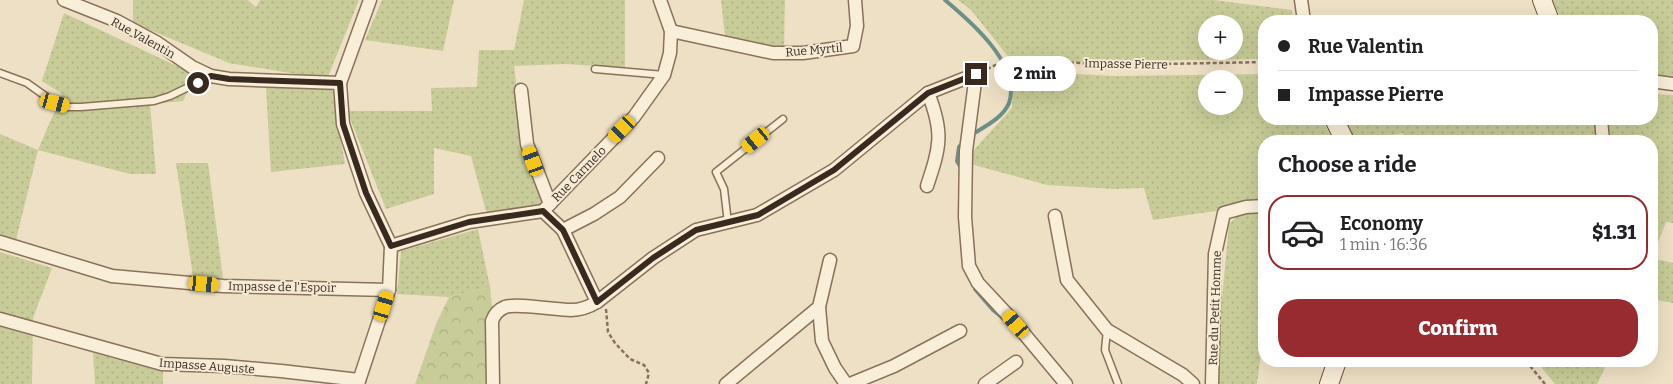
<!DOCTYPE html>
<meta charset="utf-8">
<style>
:root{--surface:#fff;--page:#f6f6f6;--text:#202124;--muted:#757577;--line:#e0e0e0;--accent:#972b30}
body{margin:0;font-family:Bitter,serif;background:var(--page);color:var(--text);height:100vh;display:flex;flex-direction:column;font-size:19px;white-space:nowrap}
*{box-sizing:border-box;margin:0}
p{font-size:16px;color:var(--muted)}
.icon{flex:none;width:28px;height:28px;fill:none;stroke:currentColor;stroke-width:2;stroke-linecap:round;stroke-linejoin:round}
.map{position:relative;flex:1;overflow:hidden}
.side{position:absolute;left:1258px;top:135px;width:400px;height:232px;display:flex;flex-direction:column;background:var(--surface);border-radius:20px;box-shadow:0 5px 20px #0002}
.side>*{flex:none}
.top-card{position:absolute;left:1258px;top:15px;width:400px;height:110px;border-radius:20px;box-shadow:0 5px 20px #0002;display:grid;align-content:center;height:110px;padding:0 20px;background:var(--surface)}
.fabs{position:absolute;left:1198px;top:15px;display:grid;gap:10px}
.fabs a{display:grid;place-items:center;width:45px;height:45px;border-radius:50%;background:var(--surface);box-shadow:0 5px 20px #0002;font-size:25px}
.end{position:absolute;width:22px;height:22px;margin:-11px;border:6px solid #392a1f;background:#fff;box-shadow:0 0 0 2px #fff}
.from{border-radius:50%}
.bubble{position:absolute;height:35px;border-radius:18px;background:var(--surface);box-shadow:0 5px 20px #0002;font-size:16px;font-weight:800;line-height:35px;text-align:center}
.car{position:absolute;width:15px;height:30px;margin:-15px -8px;border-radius:6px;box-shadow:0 0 4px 1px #0007;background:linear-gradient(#f5c518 24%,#345 0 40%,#f5c518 0 76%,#345 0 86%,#f5c518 0)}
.top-card b{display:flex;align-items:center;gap:18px;height:48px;font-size:19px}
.top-card b+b{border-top:1px solid var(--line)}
.top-card i{width:12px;height:12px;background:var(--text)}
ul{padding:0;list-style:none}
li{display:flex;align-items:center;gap:15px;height:75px;margin:0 10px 8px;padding:0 10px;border:2px solid transparent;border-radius:20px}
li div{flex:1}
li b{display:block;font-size:19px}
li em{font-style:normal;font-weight:800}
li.on{border-color:var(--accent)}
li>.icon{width:45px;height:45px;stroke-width:1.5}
h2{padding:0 20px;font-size:22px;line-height:60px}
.primary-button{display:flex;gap:10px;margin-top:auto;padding:10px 20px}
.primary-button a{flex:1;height:58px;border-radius:20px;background:var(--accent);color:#fff;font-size:20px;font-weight:800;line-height:58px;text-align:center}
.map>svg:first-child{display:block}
.grass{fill:url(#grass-dots);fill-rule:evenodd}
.forest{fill:url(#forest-crowns)}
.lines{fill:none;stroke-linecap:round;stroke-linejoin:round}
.stream{stroke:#6d9086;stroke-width:4}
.lane-casing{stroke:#89715b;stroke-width:9}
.street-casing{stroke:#89715b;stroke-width:15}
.secondary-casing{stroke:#6b533e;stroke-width:20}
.path{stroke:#89715b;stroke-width:2.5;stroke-dasharray:4 2.5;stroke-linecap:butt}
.lane{stroke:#f9eed8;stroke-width:6}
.street{stroke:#f9eed8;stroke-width:12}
.secondary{stroke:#f9eed8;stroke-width:18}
.route{stroke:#392a1f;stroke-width:6}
.labels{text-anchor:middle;stroke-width:4;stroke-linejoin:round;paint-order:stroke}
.street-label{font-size:12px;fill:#392a1f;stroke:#f5ead4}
</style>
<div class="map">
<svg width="1673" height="384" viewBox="0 0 1673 384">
<defs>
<pattern id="grass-dots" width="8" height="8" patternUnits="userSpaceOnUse" patternTransform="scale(1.25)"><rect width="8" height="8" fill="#c8cc98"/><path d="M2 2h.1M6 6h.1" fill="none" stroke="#adaf83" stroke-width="1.8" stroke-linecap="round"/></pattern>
<pattern id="forest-crowns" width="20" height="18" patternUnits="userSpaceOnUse" patternTransform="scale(1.25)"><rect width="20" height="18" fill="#c8cc98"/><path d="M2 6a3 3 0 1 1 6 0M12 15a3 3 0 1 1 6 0" fill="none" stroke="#adaf83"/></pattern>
</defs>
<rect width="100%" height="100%" fill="#eee0c5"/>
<g class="grass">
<polygon points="133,0 248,0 256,7 260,0 359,0 327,79 229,63 133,23"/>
<polygon points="382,0 454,0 443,51 365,40"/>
<polygon points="524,0 625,0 625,68 566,64 514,66 524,147 544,206 487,215 471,156 434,148 434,194 386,209 347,111 432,111 431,88 477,87 479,50 514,50"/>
<polygon points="721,0 785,0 784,48 725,36"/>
<path d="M 958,0 L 1214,0 L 1292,10 L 1293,21 L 1264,21 L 1264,59 L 1059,62 L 1010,59 L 971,10 ZM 1206,24 L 1234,24 L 1234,51 L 1206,51 Z"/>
<polygon points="1552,0 1673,0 1673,83 1651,81 1651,21 1562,21"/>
<polygon points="64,13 196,75 183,101 150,104 156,174 130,174 38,150 16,240 0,235 0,134 38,150 62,94 42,81"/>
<path d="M 1014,71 L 1116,76 L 1264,74 L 1264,119 L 1322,119 L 1333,141 L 1264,141 L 1264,204 L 1153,220 L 1144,188 L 1114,189 L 1047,185 L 963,162 L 1012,108 ZM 1206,79 L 1234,79 L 1234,106 L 1206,106 Z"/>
<polygon points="266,88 332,88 345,164 271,172"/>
<polygon points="1651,94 1673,95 1673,223 1666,222 1652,258 1673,263 1673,303 1651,299 1651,141 1403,141 1403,133 1364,141 1356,141 1344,119 1651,119"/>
<polygon points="176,163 208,163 223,278 193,276"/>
<polygon points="1264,211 1264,331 1257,384 1214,384 1229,224 1242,212"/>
<polygon points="478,229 490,287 449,297 397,294 401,251"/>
<polygon points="0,252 52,268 33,318 32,384 0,384"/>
<polygon points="93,353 163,372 163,384 95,384"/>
<polygon points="1536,361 1608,361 1597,384 1555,384"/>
</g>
<polygon class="forest" points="490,287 498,358 498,384 415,384 436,324 449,297"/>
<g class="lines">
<g class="stream">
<path d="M 945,0 C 970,21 1022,65 1009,103 C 1003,118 984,127 971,135"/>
<polyline points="961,168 957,161 959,147 963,143"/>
<polyline points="975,286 975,289 993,310 1004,319"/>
</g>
<g class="lane-casing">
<g id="lane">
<polyline points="595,69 664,75"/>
<polyline points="0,73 27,83 55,103 67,107 81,107 154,101 170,96 209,77"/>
<polyline points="728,223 724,189 716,172 783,119"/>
<polyline points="1107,330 1105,350 1118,384"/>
</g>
</g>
<g class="street-casing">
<g id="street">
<polyline points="64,0 117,21 156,42 192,67 211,76 229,79 340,83"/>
<polyline points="1301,0 1304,21"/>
<polyline points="671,31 773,53 803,53 853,46 857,26 855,0"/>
<polyline points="1651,81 1673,84"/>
<polyline points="521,90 527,144 550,204"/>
<polyline points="1601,119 1603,141"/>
<path d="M 927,186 C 940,147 944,133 928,93"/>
<polyline points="543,211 563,230 597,302 653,258 696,230 757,215 834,170 928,93 976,74 966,151 965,217 969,266 978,283 1016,324 1066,384"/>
<polyline points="1055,216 1067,280 1107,330 1183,375 1193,384"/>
<polyline points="563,230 594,214 620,197 658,158"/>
<polyline points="0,242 112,276 223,286 389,290"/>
<polyline points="391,246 469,222 543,211 634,117 664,75 670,53 671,31 660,0"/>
<polyline points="819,307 822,341 835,368 846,384"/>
<polyline points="0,319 162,364 224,366 281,371 359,380"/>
<polyline points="358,384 389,290 391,246 366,193 343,124 340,83 370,0"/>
<path d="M 493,384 L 492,321 C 494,315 498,310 505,307 C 516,303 556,310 571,310 C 580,310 589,307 597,302"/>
<polyline points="726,384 819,307 830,260"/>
<polyline points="850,384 894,366 960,331"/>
<polyline points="985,384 1016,362"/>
<polyline points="1212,384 1215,254 1224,213 1246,207 1264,206"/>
</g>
</g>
<g class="secondary-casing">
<g id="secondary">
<polyline points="1542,0 1550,21"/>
<polyline points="1334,119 1345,141"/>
<polyline points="1329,384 1337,361"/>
</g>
</g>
<g class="path">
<polyline points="987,69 1002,62 1029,60 1114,65 1264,62"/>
<polyline points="606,309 608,332 615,343 630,359 644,365 649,373 646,384"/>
<polyline points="1526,361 1545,384"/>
</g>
<use href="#lane" class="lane"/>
<use href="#street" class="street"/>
<use href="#secondary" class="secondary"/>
</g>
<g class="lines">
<polyline class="route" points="198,83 211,76 229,79 340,83 343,124 366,193 391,246 469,222 543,211 563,230 597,302 653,258 696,230 758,215 834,170 928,93 976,74"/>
</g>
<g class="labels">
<g class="street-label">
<text transform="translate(143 38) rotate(29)" y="4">Rue Valentin</text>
<text transform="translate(814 50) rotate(-5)" y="4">Rue Myrtil</text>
<text transform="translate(1126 64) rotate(1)" y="4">Impasse Pierre</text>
<text transform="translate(579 174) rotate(-46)" y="4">Rue Carmelo</text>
<text transform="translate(282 287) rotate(1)" y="4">Impasse de l'Espoir</text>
<text transform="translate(1215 308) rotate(-88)" y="4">Rue du Petit Homme</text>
<text transform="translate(207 366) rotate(4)" y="4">Impasse Auguste</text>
</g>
</g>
</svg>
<div class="fabs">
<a>+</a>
<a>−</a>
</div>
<i class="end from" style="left:198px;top:83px"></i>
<i class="end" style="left:976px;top:74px"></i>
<div class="bubble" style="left:994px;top:56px;width:82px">2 min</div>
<i class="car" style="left:55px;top:103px;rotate:105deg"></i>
<i class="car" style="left:622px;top:129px;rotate:224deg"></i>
<i class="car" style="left:756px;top:140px;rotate:231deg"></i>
<i class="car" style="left:533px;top:161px;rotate:340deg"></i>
<i class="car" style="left:204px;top:284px;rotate:95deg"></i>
<i class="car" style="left:384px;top:306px;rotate:17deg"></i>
<i class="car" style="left:1016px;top:324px;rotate:319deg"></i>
<div class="top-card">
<b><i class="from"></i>Rue Valentin</b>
<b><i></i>Impasse Pierre</b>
</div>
<section class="side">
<h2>Choose a ride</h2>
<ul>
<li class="on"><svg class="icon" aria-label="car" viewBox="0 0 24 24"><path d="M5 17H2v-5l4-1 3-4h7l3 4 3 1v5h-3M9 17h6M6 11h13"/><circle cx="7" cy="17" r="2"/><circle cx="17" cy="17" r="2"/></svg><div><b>Economy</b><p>1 min · 16:36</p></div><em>$1.31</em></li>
</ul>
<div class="primary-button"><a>Confirm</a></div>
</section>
</div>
